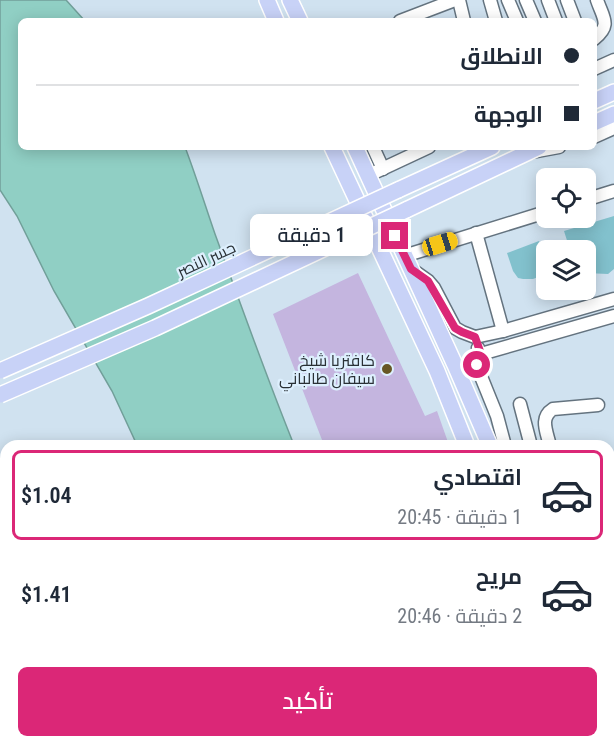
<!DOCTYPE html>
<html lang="ar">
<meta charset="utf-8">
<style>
:root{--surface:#fff;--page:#f6f6f7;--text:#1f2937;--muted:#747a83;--line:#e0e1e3;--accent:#db2777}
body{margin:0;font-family:"Roboto Condensed",Cairo,sans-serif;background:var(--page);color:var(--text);direction:rtl;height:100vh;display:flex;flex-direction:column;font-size:22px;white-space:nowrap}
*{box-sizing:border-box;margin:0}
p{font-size:20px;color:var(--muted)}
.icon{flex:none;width:33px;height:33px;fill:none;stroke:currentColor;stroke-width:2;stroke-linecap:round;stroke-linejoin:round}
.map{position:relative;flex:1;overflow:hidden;direction:ltr}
.sheet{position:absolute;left:0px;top:440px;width:615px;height:308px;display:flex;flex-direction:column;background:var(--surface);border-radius:18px 18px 0 0;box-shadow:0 3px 15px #0003;direction:rtl}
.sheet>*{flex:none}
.hud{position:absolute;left:18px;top:18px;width:579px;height:132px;border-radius:9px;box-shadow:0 3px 15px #0003;direction:rtl;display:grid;align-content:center;height:132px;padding:0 18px;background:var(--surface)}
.tools{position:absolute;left:536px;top:168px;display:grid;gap:12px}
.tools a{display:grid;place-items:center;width:60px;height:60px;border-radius:9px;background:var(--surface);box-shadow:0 3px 15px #0003;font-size:30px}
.end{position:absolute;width:27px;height:27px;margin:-14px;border:8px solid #db2777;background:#fff;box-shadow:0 0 0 3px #fff}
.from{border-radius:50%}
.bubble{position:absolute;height:42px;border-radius:9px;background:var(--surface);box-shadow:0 3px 15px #0003;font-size:20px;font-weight:600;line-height:42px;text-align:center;direction:rtl}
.car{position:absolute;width:18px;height:36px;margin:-18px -9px;border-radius:8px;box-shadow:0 0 4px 2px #0007;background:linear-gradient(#f5c518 24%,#345 0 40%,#f5c518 0 76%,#345 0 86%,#f5c518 0)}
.hud b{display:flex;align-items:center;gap:21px;height:57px;font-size:22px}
.hud b+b{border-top:2px solid var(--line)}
.hud i{width:15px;height:15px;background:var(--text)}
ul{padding:10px 0 0;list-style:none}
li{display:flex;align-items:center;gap:18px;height:90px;margin:0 12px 9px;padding:0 6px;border:3px solid transparent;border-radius:9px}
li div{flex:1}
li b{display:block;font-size:22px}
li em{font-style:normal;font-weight:600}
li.current{border-color:var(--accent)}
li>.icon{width:54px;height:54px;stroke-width:1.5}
.button{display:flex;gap:12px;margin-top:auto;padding:12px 18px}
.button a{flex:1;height:69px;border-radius:9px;background:var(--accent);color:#fff;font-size:24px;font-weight:600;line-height:69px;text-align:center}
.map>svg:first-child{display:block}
.green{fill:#c4b5df}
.water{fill:#90cfc4;stroke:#719f99;stroke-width:1.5}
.building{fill:#82c1cd}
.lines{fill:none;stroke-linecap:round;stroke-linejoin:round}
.minor-casing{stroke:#64737f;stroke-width:15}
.major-casing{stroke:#fff;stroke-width:18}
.minor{stroke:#fff;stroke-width:12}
.major{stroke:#c8d2f7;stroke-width:15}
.major-bridge-casing{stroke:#fff;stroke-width:18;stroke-linecap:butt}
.major-bridge{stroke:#c8d2f7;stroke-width:15}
.route{stroke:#db2777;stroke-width:8}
.poi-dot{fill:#675725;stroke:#ddeffd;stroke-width:2}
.labels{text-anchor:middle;stroke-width:4.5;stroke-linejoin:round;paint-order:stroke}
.street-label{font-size:16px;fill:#293035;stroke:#ddeffd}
.poi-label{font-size:16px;fill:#293035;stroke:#ddeffd;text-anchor:end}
</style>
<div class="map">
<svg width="614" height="746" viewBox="0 0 614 746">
<rect width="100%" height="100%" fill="#d0e2f0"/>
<g class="green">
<polygon points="358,273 425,416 437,411 449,445 324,445 273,314"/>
<polygon points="389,741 500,741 501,746 390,746"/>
</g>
<g class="water">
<path d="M 0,0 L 66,0 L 85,21 L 21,21 L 21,147 L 185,147 C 196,176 205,205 215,234 C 241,305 266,376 294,445 L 137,445 L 112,391 L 54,291 L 17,216 L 0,190 Z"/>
<polygon points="225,741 369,741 370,746 225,746"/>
</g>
<g class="building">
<polygon points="614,216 614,269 608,274 585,273 585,250 570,250 564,231"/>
<polygon points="539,241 546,263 546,274 533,279 523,279 518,278 513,271 507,253"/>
</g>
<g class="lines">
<g class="minor-casing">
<g id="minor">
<polyline points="459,0 464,21"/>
<polyline points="490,0 496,21"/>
<polyline points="508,0 517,21"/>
<polyline points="526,0 535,21"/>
<polyline points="548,0 556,21"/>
<polyline points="567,0 575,21"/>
<polyline points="400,21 455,0"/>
<path d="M 594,39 C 612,25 603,18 597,0"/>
<polyline points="594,69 614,60"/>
<polyline points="594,137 614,128"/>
<polyline points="373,147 383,169"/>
<polyline points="532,152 559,147"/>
<polyline points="367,176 429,147"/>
<polyline points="585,200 614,191"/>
<polyline points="476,233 503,331"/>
<polyline points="404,256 546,212"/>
<polyline points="411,269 428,281 434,288 455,328 462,332 475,337 503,331 614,299"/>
<path d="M 478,348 C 482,357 477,359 478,369 L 497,416 L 505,446"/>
<polyline points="481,354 614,316"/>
<polyline points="520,404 531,446"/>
<path d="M 550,446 C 547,432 539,418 553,409 L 598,405"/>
<polyline points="0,465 6,478"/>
<polyline points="609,479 614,496"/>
<polyline points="0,525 6,537"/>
<polyline points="609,529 614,528"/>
<polyline points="0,562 6,574"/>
<polyline points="609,684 614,683"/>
<polyline points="64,741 65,746"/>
<polyline points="80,741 81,746"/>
<polyline points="102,741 103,746"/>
<polyline points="516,741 517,746"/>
</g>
</g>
<g class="major-casing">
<g id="major">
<polyline points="267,0 276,21"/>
<polyline points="290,0 300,21"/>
<polyline points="594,101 614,92"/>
<polyline points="594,123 614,114"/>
<polyline points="332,147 437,371 467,446"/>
<polyline points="355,147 455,365 490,446"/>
<polyline points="398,190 492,147"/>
<polyline points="406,210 539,147"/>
<polyline points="555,741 556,746"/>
<polyline points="576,741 577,746"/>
</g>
</g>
<use href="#minor" class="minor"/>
<use href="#major" class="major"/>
<g class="major-bridge-casing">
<g id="major-bridge">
<polyline points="0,371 148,306 398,190"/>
<polyline points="0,395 155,328 406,210"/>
</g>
</g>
<use href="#major-bridge" class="major-bridge"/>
</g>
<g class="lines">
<polyline class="route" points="395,236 411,269 428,281 455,328 462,332 475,337 481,354 477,365"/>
</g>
<circle class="poi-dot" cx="387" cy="369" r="6"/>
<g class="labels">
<g class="street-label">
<text transform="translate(206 259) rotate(-25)" y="6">جسر النصر</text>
</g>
<g class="poi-label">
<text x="375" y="366">كافتريا شيخ<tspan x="375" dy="18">سيفان طالباني</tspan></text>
</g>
</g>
</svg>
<div class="tools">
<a><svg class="icon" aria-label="locate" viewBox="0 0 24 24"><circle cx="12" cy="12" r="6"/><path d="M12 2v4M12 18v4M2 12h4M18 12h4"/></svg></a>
<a><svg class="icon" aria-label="layers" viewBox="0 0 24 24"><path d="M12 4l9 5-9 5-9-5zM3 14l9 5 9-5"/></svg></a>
</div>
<i class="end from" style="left:477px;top:365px"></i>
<i class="end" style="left:395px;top:236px"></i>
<div class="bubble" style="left:250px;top:214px;width:123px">1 دقيقة</div>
<i class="car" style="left:440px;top:244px;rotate:73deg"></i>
<div class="hud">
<b><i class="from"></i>الانطلاق</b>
<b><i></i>الوجهة</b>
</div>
<section class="sheet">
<ul>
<li class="current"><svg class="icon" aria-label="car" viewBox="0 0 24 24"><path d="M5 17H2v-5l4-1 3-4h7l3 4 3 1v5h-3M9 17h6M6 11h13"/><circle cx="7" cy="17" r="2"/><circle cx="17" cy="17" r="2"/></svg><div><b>اقتصادي</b><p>1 دقيقة · 20:45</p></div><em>$1.04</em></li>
<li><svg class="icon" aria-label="car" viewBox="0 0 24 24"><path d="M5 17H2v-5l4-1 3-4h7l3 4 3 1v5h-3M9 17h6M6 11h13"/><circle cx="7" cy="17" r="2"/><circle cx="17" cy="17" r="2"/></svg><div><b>مريح</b><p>2 دقيقة · 20:46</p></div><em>$1.41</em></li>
</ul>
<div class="button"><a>تأكيد</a></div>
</section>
</div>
